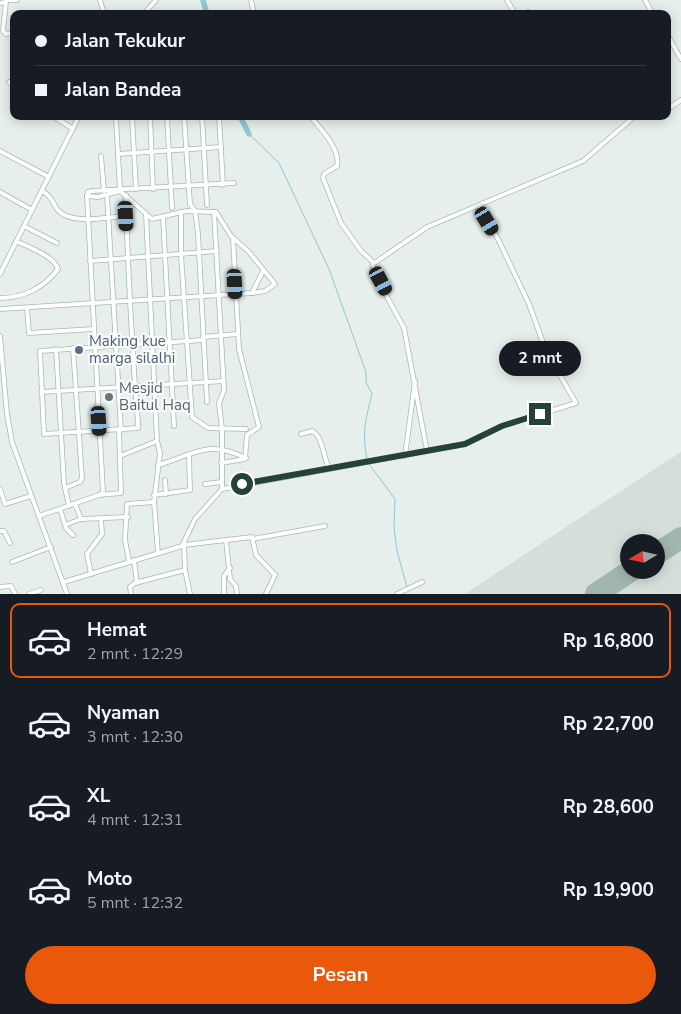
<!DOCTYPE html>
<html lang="id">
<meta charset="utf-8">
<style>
:root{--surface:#171b24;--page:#20242c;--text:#f1f3f6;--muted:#9ea1a6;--line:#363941;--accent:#ea580c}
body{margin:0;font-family:"Nunito Sans",sans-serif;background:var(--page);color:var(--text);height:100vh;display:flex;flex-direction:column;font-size:19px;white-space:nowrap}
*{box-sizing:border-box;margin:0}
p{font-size:16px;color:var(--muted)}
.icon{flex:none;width:28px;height:28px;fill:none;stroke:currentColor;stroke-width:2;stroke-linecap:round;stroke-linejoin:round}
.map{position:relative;height:594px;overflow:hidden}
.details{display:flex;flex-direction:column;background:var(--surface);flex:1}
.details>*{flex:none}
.banner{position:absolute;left:10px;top:10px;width:661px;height:110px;border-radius:10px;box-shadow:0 2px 12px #0003;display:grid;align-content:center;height:110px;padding:0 25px;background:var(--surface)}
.needle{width:32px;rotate:261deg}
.controls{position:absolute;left:620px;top:534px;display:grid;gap:10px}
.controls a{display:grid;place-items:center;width:45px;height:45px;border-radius:50%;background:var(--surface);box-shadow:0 2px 12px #0003;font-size:25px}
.end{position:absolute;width:22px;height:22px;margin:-11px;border:6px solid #24423a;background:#fff;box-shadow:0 0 0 2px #fff}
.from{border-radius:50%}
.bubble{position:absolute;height:35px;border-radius:18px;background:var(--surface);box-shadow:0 2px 12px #0003;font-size:16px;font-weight:700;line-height:35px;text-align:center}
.car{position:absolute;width:15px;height:30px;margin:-15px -8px;border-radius:6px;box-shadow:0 0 4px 1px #0007;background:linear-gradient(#222 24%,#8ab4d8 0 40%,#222 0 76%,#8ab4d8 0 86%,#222 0)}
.banner b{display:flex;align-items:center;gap:18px;height:48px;font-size:19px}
.banner b+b{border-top:1px solid var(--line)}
.banner i{width:12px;height:12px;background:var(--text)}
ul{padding:9px 0 0;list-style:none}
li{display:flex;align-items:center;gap:15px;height:75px;margin:0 10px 8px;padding:0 15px;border:2px solid transparent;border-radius:10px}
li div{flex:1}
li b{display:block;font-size:19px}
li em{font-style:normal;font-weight:700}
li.selected{border-color:var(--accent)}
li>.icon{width:45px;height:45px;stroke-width:1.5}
.button{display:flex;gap:10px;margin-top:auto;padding:10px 25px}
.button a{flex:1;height:58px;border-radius:30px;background:var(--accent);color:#fff;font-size:20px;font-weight:700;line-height:58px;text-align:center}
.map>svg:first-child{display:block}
.built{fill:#d4dfda;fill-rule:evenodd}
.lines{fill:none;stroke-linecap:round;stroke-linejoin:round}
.stream{stroke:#8ec9d4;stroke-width:1}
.river{stroke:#8ec9d4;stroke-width:5.5}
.runway{stroke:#a2b6b0;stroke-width:22}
.minor-casing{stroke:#a8b8b2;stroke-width:5.5}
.minor{stroke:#fff;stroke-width:4}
.route{stroke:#24423a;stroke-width:6}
.service-dot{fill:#5c6f8a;stroke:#f7fbf9;stroke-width:2}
.worship-dot{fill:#6b7280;stroke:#f7fbf9;stroke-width:2}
.labels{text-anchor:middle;stroke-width:4.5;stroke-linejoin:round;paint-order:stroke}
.service-label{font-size:15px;fill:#4e5e75;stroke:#f7fbf9;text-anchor:start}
.worship-label{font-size:15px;fill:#5b616d;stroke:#f7fbf9;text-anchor:start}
</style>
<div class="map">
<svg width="681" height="594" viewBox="0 0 681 594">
<rect width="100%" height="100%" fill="#e6efeb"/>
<path class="built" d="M 681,452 L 681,594 L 465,594 L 587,513 ZM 629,542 L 656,542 L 656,570 L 629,570 Z"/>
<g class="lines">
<g class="stream">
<path d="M 249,134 L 279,163 L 329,269 L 366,372 L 366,382 L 372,394 C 365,421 362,432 367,460"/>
<polyline points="369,464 395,499 394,528 397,551 407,587"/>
</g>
<g class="river">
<polyline points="203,0 207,14"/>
<polyline points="240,116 249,134"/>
</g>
<g class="runway">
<polyline points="656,554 681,538"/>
<polyline points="596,594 632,570"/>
</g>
<g class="minor-casing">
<g id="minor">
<polyline points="6,0 17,0"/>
<polyline points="100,0 104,14"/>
<polyline points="251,0 254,14"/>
<polyline points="507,0 515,14"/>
<polyline points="645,0 653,14"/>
<polyline points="0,3 6,2 3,31 6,34 14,33"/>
<polyline points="144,14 156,0"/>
<polyline points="525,14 528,12"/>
<polyline points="668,36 681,59"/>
<polyline points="9,82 14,87"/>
<polyline points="668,109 681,100"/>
<polyline points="53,116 73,129"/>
<polyline points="132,116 136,189"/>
<polyline points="150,116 153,189"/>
<polyline points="167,116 172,208"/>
<polyline points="184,116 190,204 195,211 198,233 207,402"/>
<polyline points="202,116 207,205"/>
<polyline points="219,116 223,185"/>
<path d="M 310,116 C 320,128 341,149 337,166 L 324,174 L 323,178 L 341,223 L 361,251 L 374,263"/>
<polyline points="116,119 120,189"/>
<polyline points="0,151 49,177"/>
<polyline points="118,154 221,147"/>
<polyline points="101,156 104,191"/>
<path d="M 42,191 C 51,196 52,201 57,209 C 70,226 107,217 126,216"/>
<polyline points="0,192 32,210"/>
<polyline points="107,195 121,430"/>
<path d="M 126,195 C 127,259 131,323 135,386 C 136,400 138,414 138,428 L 44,434 L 40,351 L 203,340"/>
<polyline points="87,196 88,192 92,191 234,183"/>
<polyline points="181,212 181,254 192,417 208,428 246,429"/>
<polyline points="214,212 224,390 219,403 222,429 222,489"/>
<polyline points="146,214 157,441 160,453 154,502 158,553"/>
<polyline points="163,217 174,426"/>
<polyline points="24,226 57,243"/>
<polyline points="90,261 217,251"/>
<polyline points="0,274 79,116"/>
<polyline points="252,293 263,271"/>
<path d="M 0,298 C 23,298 44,288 58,269 C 54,256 28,247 16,241"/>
<polyline points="27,308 29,333 94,329"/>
<polyline points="0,309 252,293 265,291 275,284 249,252 231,236 216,212 186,211 152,219 120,191 98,197 87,196"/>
<polyline points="0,336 7,414 12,442 67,594"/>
<polyline points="203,337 237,334"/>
<polyline points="56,349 64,483 69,506"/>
<polyline points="41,392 224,381"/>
<path d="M 301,434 L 312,431 C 323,436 323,457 329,468"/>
<polyline points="427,451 404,328 374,273 373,264 427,227 583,161 635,116"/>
<polyline points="120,456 157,441"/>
<polyline points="405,456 415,381"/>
<polyline points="221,463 245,459 247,435 259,427 239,349 233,238"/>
<path d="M 158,465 C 196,454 207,439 246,458"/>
<polyline points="165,480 166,494"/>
<polyline points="205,484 222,482"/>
<polyline points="65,488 80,482 82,478 73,348"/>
<polyline points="0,489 5,504 31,496"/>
<polyline points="222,489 465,444 502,426 576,403 546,351 529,304 498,239 479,207"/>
<polyline points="99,495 121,493 119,430"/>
<polyline points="154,495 190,490 189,456"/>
<polyline points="75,504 81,519"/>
<polyline points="60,509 66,528 73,535"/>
<polyline points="39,516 99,495 103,492 87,196"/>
<polyline points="65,525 81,519 128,517"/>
<polyline points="0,531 4,531 10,543"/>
<polyline points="253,539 325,526"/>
<polyline points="226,540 252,537 256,555 275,575 266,594"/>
<polyline points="134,560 137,583"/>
<polyline points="129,561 125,540 127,504 154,502"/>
<polyline points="12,562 51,547"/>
<polyline points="91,574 87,554 102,534 101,519"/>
<polyline points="64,582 182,546 195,519 222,489"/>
<polyline points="0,587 11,586 15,594"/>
<polyline points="29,594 41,590"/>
<polyline points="131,594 130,587 135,583 185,570"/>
<polyline points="190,594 185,570 184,545 226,540 230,579 236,586 237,594"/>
<polyline points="224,594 224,576 230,568"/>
<polyline points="397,594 422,582"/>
</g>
</g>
<use href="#minor" class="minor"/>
</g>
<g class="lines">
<polyline class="route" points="242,484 465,444 502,426 540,414"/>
</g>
<circle class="service-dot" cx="79" cy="350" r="5"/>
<circle class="worship-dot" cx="109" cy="397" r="5"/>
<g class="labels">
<g class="service-label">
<text x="89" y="346">Making kue<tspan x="89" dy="17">marga silalhi</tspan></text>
</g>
<g class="worship-label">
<text x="119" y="393">Mesjid<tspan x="119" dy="17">Baitul Haq</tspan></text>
</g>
</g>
</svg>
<div class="controls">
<a><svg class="needle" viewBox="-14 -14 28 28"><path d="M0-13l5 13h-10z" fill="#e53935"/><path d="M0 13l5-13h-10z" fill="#9ea1a6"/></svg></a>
</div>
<i class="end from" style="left:242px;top:484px"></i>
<i class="end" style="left:540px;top:414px"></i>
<div class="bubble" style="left:499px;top:341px;width:82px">2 mnt</div>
<i class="car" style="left:126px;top:216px;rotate:177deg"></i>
<i class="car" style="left:487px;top:221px;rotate:149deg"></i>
<i class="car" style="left:381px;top:281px;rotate:152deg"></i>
<i class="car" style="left:235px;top:284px;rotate:177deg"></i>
<i class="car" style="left:99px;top:421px;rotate:176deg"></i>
<div class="banner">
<b><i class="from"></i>Jalan Tekukur</b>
<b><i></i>Jalan Bandea</b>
</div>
</div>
<section class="details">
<ul>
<li class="selected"><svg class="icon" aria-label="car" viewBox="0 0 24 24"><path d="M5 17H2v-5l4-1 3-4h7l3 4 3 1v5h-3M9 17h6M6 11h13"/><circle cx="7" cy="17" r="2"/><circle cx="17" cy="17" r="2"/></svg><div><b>Hemat</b><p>2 mnt · 12:29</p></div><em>Rp 16,800</em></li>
<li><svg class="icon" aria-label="car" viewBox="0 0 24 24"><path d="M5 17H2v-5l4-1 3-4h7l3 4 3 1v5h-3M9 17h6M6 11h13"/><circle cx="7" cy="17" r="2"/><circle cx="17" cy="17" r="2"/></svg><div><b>Nyaman</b><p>3 mnt · 12:30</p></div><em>Rp 22,700</em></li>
<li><svg class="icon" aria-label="car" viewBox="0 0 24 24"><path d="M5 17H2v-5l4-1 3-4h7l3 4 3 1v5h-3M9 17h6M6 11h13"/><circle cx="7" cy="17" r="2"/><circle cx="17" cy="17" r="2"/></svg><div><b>XL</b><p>4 mnt · 12:31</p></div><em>Rp 28,600</em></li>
<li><svg class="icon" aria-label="car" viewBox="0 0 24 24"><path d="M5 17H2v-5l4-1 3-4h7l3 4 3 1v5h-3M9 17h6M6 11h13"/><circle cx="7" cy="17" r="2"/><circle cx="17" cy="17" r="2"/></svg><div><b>Moto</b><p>5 mnt · 12:32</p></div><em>Rp 19,900</em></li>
</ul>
<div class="button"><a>Pesan</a></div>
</section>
